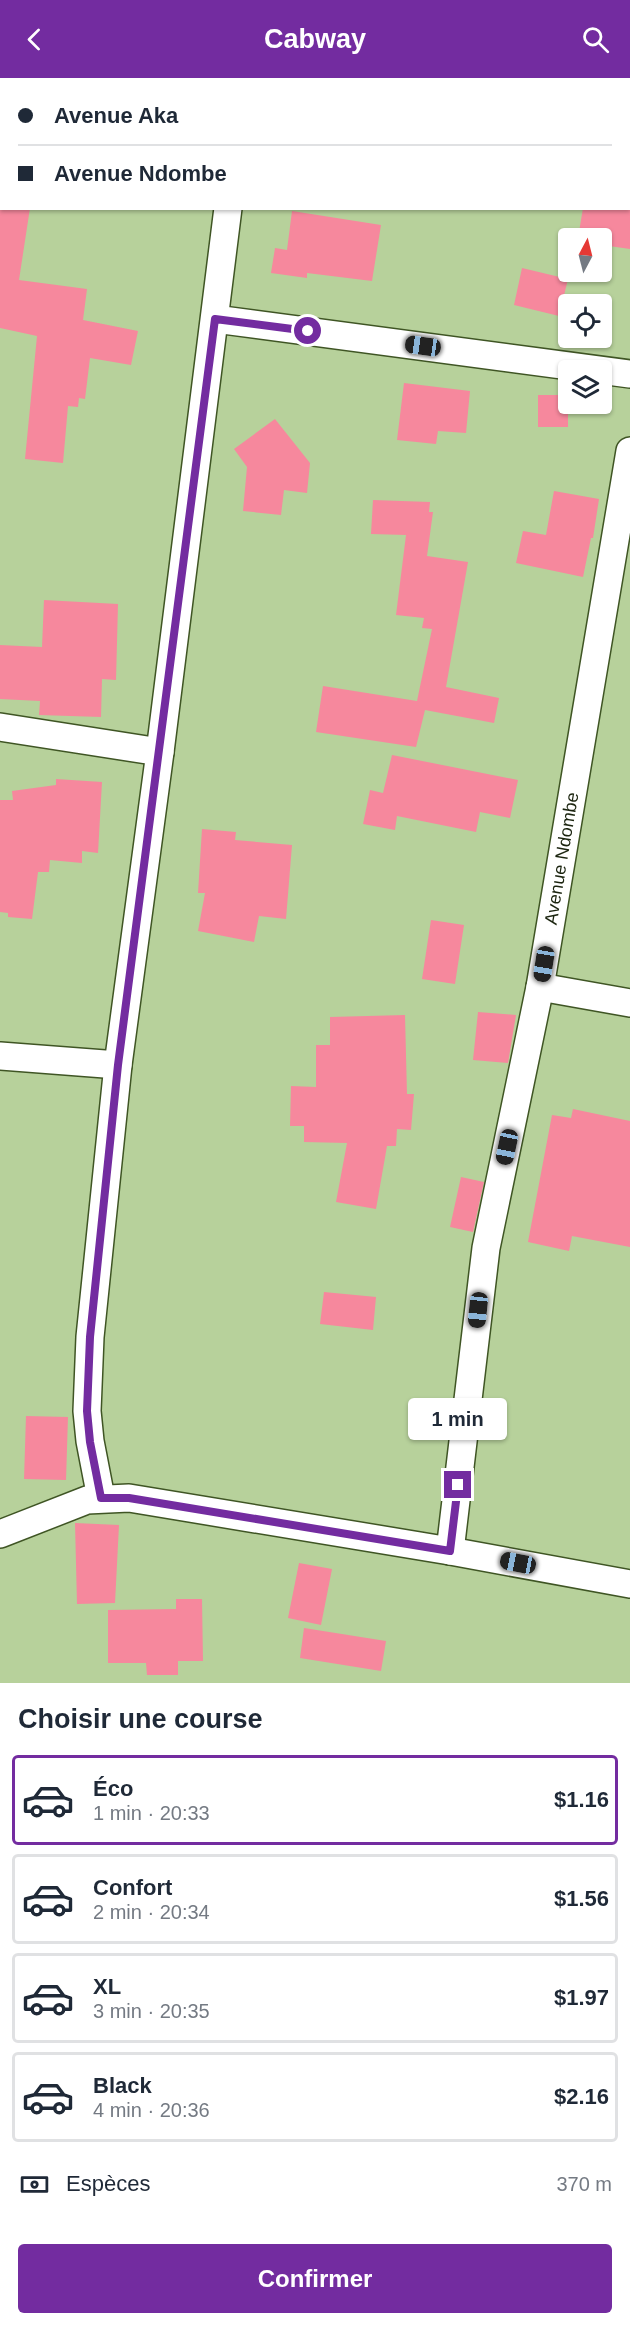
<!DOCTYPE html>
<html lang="fr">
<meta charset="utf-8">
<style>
:root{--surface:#fff;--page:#f2f2f3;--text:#1f2937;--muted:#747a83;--line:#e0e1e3;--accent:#732ca0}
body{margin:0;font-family:Arial,sans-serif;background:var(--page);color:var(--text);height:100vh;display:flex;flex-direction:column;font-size:22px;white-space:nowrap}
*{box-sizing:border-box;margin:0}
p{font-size:20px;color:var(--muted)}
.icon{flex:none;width:33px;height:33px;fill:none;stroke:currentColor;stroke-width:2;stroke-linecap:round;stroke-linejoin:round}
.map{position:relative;height:1605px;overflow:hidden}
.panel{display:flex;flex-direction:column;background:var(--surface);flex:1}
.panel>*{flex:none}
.guide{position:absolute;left:0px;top:0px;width:630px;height:132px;box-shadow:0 2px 4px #0004;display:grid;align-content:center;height:132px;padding:0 18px;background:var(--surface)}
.needle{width:39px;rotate:7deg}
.buttons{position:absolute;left:558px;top:150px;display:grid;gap:12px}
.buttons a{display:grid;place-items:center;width:54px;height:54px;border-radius:6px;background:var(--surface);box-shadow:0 2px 4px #0004;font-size:30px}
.end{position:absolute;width:27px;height:27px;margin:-14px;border:8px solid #732ca0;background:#fff;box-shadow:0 0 0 3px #fff}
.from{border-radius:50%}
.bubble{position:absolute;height:42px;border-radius:6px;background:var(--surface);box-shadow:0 2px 4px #0004;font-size:20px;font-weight:800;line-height:42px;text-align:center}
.car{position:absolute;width:18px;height:36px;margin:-18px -9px;border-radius:8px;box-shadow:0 0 4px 2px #0007;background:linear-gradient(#222 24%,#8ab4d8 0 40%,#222 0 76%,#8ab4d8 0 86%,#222 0)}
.guide b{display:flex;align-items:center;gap:21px;height:57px;font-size:22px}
.guide b+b{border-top:2px solid var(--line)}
.guide i{width:15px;height:15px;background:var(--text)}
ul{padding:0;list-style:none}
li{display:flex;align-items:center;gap:18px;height:90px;margin:0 12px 9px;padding:0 6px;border:3px solid var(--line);border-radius:6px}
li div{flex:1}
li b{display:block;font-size:22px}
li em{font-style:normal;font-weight:800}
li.on{border-color:var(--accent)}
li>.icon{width:54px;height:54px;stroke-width:1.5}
h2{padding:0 18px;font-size:27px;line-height:72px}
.pay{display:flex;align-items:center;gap:15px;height:66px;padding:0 18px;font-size:22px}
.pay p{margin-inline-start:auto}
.button{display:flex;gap:12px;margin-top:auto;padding:12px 18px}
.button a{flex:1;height:69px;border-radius:6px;background:var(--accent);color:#fff;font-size:24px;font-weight:800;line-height:69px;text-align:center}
header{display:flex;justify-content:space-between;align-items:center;height:78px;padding:0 18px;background:var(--accent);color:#fff;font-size:27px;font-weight:800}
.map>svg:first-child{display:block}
.building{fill:#f6889d}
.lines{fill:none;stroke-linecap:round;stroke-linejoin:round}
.minor-casing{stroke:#3f5524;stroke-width:30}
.minor{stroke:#fff;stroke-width:27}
.route{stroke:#732ca0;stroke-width:8}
.labels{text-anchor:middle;stroke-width:5;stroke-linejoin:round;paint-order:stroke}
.street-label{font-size:18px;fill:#1b240f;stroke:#c4dea7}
</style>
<header><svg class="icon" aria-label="back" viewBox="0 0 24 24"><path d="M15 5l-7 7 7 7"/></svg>Cabway<svg class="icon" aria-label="search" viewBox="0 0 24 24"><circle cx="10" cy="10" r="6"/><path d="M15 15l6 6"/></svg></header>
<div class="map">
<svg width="630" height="1605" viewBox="0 0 630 1605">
<rect width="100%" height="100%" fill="#b7d19b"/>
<g class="building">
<polygon points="0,130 30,130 19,202 87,211 83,242 138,253 131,287 90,280 85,321 79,320 78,329 68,328 63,385 25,381 37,258 0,250"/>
<polygon points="583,130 630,130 630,171 602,167 602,160 578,160"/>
<polygon points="292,133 381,147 372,203 307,195 307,200 271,195 275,170 287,172"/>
<polygon points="522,190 568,201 559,238 514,227"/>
<polygon points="404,305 470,313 466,355 438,353 436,366 397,362"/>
<rect x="538" y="317" width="30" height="32"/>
<polygon points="275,341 310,385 307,415 284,412 281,437 243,433 247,389 234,371"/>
<polygon points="554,413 599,421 593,460 591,460 583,499 516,485 523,453 546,457"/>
<polygon points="373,422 430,424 429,434 433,434 427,478 468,484 446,609 499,620 494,645 425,632 416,669 316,654 323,608 417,623 432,551 422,550 424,540 396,537 406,457 371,456"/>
<polygon points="44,522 118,526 116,602 102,601 101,639 39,637 40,623 0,621 0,567 42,569"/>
<polygon points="392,677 518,702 510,740 480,734 476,754 397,738 395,752 363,746 370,712 383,715"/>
<polygon points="56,701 102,704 98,775 82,773 82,785 50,782 49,794 38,794 32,841 8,839 8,835 0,834 0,722 13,722 12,713 56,707"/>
<polygon points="202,751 236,754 235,762 292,767 286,841 259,838 254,864 198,853 205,815 198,815"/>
<polygon points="431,842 464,847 455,906 422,901"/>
<polygon points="478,934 516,937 508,985 473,982"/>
<polygon points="405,937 407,1016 414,1016 411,1052 397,1051 396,1068 387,1068 376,1131 336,1124 347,1065 304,1064 304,1048 290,1048 291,1008 316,1009 316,967 330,967 330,939"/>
<polygon points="573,1031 630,1043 630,1169 572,1158 569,1173 528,1164 552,1037 571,1040"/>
<polygon points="461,1099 484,1104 473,1154 450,1149"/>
<polygon points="324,1214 376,1219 373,1252 320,1246"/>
<polygon points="26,1338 68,1339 66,1402 24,1401"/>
<polygon points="75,1445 119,1447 115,1525 77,1526"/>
<polygon points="299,1485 332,1491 321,1547 288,1540"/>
<polygon points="176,1521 202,1521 203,1583 178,1583 178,1597 147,1597 146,1585 108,1585 108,1532 176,1531"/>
<polygon points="304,1550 386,1563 381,1593 300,1580"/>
</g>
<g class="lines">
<g class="minor-casing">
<g id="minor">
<polyline points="242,2 242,0"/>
<polyline points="215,241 630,296"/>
<polyline points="0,649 160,674"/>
<polyline points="540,909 630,925"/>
<polyline points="0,978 118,987"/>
<polyline points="101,1420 90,1363 87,1333 90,1259 118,987 160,674 228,130"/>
<polyline points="0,1456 87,1422 129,1420 450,1473 630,1506"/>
<path id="s1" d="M 450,1473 L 486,1170 L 540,909 L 630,373"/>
</g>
</g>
<use href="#minor" class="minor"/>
</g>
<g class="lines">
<polyline class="route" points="308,253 215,241 118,987 90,1259 87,1333 90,1364 101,1420 129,1420 450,1473 458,1407"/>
</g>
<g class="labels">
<g class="street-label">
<text dy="6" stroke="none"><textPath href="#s1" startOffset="702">Avenue Ndombe</textPath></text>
</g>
</g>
</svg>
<div class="buttons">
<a><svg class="needle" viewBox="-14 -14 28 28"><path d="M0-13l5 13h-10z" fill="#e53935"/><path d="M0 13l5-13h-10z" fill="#747a83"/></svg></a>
<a><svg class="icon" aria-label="locate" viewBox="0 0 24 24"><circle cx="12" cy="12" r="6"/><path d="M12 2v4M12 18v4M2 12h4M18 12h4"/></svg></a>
<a><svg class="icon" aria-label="layers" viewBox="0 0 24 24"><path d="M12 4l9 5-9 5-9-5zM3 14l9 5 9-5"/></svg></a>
</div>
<i class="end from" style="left:308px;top:253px"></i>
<i class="end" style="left:458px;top:1407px"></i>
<div class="bubble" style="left:408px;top:1320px;width:99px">1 min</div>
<i class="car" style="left:423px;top:268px;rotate:278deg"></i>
<i class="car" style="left:544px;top:886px;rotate:189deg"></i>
<i class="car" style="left:507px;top:1069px;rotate:192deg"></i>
<i class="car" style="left:478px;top:1232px;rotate:186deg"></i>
<i class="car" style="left:518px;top:1485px;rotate:281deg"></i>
<div class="guide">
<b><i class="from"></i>Avenue Aka</b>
<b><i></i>Avenue Ndombe</b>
</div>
</div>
<section class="panel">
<h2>Choisir une course</h2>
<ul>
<li class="on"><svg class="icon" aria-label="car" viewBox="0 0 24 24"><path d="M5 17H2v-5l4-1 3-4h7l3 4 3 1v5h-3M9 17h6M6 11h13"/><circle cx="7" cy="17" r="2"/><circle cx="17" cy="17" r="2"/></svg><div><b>Éco</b><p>1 min · 20:33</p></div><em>$1.16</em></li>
<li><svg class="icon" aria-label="car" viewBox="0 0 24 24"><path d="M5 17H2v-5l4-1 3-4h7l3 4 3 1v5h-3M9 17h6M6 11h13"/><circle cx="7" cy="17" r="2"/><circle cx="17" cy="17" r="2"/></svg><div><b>Confort</b><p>2 min · 20:34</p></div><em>$1.56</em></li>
<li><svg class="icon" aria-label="car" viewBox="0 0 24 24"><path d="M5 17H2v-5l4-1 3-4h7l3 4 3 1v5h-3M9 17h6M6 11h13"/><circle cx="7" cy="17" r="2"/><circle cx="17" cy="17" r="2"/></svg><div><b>XL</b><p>3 min · 20:35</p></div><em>$1.97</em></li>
<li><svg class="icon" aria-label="car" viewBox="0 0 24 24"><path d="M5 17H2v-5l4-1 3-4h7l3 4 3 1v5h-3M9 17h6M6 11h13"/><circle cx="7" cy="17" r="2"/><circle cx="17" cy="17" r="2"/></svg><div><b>Black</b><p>4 min · 20:36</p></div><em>$2.16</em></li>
</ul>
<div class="pay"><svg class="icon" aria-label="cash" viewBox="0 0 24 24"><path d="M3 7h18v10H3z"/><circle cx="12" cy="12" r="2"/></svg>Espèces<p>370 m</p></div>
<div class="button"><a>Confirmer</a></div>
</section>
